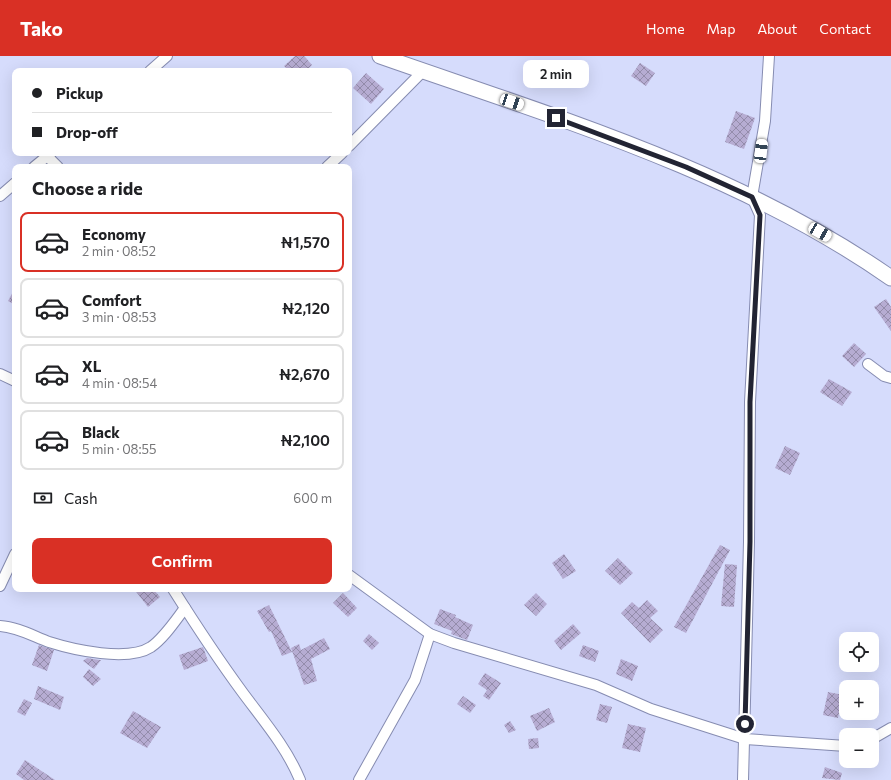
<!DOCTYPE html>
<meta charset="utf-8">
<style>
:root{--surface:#fff;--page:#f2f2f2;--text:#202124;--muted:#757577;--line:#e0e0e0;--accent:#d93025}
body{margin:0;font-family:Commissioner,sans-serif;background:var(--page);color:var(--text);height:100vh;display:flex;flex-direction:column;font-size:15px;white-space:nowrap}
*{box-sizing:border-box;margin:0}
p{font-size:13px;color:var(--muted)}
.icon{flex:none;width:22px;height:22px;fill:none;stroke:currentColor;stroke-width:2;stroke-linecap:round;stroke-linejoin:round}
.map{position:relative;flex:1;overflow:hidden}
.drawer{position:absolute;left:12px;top:108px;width:340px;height:428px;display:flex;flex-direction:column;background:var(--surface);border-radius:8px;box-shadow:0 4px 16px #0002}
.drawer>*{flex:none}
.guide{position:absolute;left:12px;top:12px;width:340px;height:88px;border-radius:8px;box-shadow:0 4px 16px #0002;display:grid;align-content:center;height:88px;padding:0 20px;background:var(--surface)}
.tools{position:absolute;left:839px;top:576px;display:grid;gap:8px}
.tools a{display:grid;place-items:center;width:40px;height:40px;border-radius:8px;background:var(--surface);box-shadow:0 4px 16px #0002;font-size:20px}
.end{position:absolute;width:18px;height:18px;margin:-9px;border:5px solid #222433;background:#fff;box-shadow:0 0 0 2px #fff}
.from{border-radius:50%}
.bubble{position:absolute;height:28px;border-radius:8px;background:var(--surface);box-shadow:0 4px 16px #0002;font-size:13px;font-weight:600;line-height:28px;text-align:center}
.car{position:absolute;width:12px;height:24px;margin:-12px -6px;border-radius:5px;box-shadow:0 0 3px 1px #0007;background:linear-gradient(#fff 24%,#345 0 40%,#fff 0 76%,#345 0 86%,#fff 0)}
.guide b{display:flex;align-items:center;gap:14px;height:38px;font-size:15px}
.guide b+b{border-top:1px solid var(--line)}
.guide i{width:10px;height:10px;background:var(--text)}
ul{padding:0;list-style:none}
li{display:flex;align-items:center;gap:12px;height:60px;margin:0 8px 6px;padding:0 12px;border:2px solid var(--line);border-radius:8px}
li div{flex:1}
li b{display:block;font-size:15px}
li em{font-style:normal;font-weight:600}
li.current{border-color:var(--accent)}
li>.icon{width:36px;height:36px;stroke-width:1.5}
h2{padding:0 20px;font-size:18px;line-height:48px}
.pay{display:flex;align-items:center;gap:10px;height:44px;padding:0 20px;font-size:15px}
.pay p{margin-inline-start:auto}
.button{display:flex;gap:8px;margin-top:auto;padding:8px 20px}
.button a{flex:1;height:46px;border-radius:8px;background:var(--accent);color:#fff;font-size:16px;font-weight:600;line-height:46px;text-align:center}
header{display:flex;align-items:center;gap:24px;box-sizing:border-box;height:56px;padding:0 20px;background:var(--accent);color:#fff}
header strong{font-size:19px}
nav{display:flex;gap:22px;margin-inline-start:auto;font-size:14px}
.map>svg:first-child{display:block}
.building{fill:url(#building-cross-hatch)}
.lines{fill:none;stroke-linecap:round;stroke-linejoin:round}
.minor-casing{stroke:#868cb1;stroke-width:12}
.primary-casing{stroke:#868cb1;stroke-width:17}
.minor{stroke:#fff;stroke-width:10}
.primary{stroke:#fff;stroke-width:15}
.route{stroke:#222433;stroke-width:5}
</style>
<header>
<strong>Tako</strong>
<nav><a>Home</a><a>Map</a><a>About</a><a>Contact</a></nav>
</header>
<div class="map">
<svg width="891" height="724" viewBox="0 0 891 724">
<defs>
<pattern id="building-cross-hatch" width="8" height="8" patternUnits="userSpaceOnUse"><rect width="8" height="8" fill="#b6acd2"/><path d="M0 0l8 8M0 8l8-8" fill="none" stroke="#948cab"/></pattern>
</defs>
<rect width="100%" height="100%" fill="#d6dcfc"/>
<g class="building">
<polygon points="295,0 304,0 312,9 306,15 289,15 284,10"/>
<polygon points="640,7 655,17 646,30 631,20"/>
<polygon points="366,17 384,33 371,48 353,32"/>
<polygon points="736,55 755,62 744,93 725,86"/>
<polygon points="15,232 15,249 8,245"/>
<polygon points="886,243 891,251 891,275 874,251"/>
<polygon points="854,287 866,298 854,311 842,300"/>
<polygon points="829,323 852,336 842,350 820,336"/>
<polygon points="785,390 800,397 790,419 775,412"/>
<polygon points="720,489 730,494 686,577 674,571"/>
<polygon points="564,498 576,515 563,523 552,507"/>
<polygon points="618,502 633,517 620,529 605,515"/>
<polygon points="725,508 737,509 734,551 721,550"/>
<polygon points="134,533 153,533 160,541 148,551"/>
<polygon points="343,537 357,552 348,561 333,547"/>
<polygon points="536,537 547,548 536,560 524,549"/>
<polygon points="647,544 658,555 650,562 663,574 650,587 621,557 632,546 639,552"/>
<polygon points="269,549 292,596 282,600 271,575 269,576 257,555"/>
<polygon points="440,553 456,559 455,561 473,569 467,584 451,578 452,575 434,568"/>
<polygon points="573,568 581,577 561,594 554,585"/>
<polygon points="369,578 379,587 372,594 363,585"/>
<polygon points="324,582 330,593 311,603 317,625 304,629 291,592 299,588 301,594"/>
<polygon points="39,589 54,594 47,615 32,609"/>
<polygon points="583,589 599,595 595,606 579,600"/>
<polygon points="203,591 208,605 184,614 179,599"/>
<polygon points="87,602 100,604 101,604 94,613 83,605"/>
<polygon points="621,603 638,610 632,625 616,618"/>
<polygon points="89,613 101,623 93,630 83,621"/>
<polygon points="485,617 501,627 489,644 483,640 487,634 478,628"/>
<polygon points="38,630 64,641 60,654 34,643"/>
<polygon points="828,636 843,639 838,662 823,659"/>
<polygon points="463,640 476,649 470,657 457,648"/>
<polygon points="24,643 32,647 25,660 17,656"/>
<polygon points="600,648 612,651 607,667 596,664"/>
<polygon points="549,652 555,666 537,675 530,660"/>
<polygon points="133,655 161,671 147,692 120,677"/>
<polygon points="510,665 516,674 509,677 504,669"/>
<polygon points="628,668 646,672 640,696 622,692"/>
<polygon points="538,682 539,692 529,693 528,683"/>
<polygon points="25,704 55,724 24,724 16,718"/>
<polygon points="825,711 842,717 840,724 822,722"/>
</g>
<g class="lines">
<g class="minor-casing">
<g id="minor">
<polyline points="150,15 167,0"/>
<polyline points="349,90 423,15"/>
<polyline points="47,100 58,111"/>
<polyline points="34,111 51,97"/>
<polyline points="327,111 342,97"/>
<polyline points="0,140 15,127"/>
<polyline points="868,308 884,320 891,322"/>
<polyline points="0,318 15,325"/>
<polyline points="349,519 430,578 454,587 596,629 651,653 745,683 846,690"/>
<polyline points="0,530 15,498"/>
<path d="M 173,533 C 195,568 218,603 243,637 C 263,664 287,692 300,724"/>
<path d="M 0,570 C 17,571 33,580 49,586 C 74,594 128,606 151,591 C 164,582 175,565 185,552"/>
<polyline points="872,683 891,672"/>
<polyline points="359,724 415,624 430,578"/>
<polyline points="743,724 749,486 750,346 760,159 752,141 765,65 769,0"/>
</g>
</g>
<g class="primary-casing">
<path id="primary" d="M 380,0 C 554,61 738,115 891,222"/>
</g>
<use href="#minor" class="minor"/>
<use href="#primary" class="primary"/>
</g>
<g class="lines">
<polyline class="route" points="556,62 686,111 752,141 760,159 750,346 750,486 745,668"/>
</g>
</svg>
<div class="tools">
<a><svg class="icon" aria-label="locate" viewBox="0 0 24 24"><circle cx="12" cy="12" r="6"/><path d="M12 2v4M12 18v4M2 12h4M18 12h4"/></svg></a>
<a>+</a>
<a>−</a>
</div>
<i class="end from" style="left:745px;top:668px"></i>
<i class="end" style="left:556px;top:62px"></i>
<div class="bubble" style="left:523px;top:4px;width:66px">2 min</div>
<i class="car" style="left:512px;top:46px;rotate:109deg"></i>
<i class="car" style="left:761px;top:95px;rotate:7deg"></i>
<i class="car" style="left:820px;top:176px;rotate:120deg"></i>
<div class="guide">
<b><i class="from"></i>Pickup</b>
<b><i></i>Drop-off</b>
</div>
<section class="drawer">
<h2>Choose a ride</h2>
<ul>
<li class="current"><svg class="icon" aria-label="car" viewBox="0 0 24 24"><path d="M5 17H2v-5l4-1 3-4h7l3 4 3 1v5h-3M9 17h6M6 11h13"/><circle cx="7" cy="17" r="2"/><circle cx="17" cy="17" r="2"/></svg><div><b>Economy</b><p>2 min · 08:52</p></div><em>₦1,570</em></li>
<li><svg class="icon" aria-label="car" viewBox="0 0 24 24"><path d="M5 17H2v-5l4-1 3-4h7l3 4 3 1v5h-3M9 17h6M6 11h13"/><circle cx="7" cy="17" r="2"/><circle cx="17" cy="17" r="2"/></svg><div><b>Comfort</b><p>3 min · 08:53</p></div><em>₦2,120</em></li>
<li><svg class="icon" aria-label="car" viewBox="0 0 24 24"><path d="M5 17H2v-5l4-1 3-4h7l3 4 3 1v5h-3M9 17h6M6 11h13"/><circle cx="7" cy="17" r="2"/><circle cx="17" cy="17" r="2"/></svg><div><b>XL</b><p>4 min · 08:54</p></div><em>₦2,670</em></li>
<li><svg class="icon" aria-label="car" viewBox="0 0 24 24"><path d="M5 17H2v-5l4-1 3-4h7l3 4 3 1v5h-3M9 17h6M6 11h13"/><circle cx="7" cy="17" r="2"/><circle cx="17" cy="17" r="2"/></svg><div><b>Black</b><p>5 min · 08:55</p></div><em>₦2,100</em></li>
</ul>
<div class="pay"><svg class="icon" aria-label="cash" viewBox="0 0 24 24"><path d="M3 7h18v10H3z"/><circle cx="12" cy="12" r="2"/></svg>Cash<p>600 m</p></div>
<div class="button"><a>Confirm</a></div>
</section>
</div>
